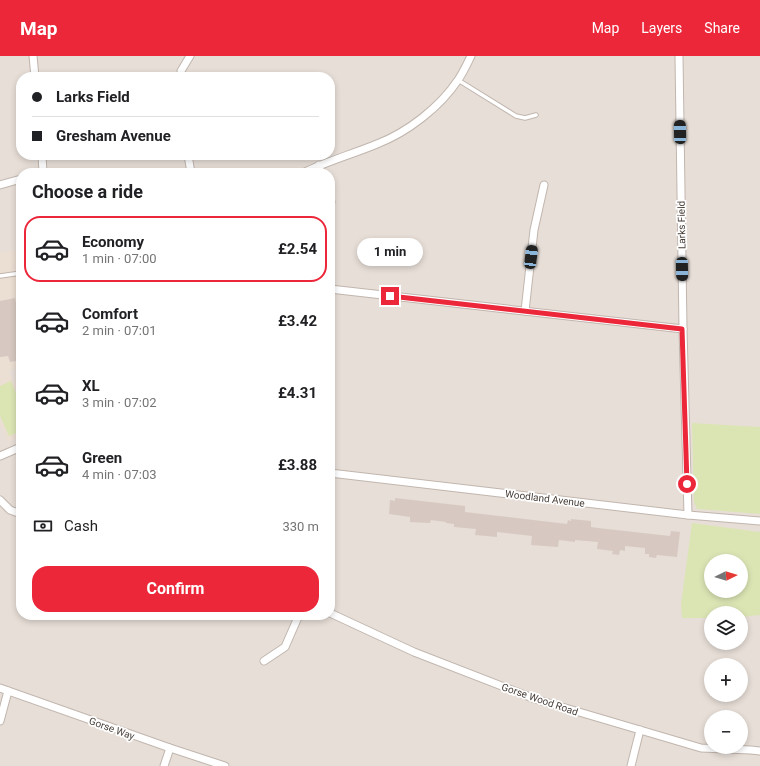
<!DOCTYPE html>
<meta charset="utf-8">
<style>
:root{--surface:#fff;--page:#f6f6f6;--text:#202124;--muted:#757577;--line:#e0e0e0;--accent:#ec273a}
body{margin:0;font-family:Roboto,sans-serif;background:var(--page);color:var(--text);height:100vh;display:flex;flex-direction:column;font-size:15px;white-space:nowrap}
*{box-sizing:border-box;margin:0}
p{font-size:13px;color:var(--muted)}
.icon{flex:none;width:22px;height:22px;fill:none;stroke:currentColor;stroke-width:2;stroke-linecap:round;stroke-linejoin:round}
.map{position:relative;flex:1;overflow:hidden}
.details{position:absolute;left:16px;top:112px;width:319px;height:452px;display:flex;flex-direction:column;background:var(--surface);border-radius:16px;box-shadow:0 2px 6px #0003}
.details>*{flex:none}
.guide{position:absolute;left:16px;top:16px;width:319px;height:88px;border-radius:16px;box-shadow:0 2px 6px #0003;display:grid;align-content:center;height:88px;padding:0 16px;background:var(--surface)}
.needle{width:26px;rotate:85deg}
.buttons{position:absolute;left:704px;top:498px;display:grid;gap:8px}
.buttons a{display:grid;place-items:center;width:44px;height:44px;border-radius:50%;background:var(--surface);box-shadow:0 2px 6px #0003;font-size:20px}
.end{position:absolute;width:18px;height:18px;margin:-9px;border:5px solid #ec273a;background:#fff;box-shadow:0 0 0 2px #fff}
.from{border-radius:50%}
.bubble{position:absolute;height:28px;border-radius:14px;background:var(--surface);box-shadow:0 2px 6px #0003;font-size:13px;font-weight:700;line-height:28px;text-align:center}
.car{position:absolute;width:12px;height:24px;margin:-12px -6px;border-radius:5px;box-shadow:0 0 3px 1px #0007;background:linear-gradient(#222 24%,#8ab4d8 0 40%,#222 0 76%,#8ab4d8 0 86%,#222 0)}
.guide b{display:flex;align-items:center;gap:14px;height:38px;font-size:15px}
.guide b+b{border-top:1px solid var(--line)}
.guide i{width:10px;height:10px;background:var(--text)}
ul{padding:0;list-style:none}
li{display:flex;align-items:center;gap:12px;height:66px;margin:0 8px 6px;padding:0 8px;border:2px solid transparent;border-radius:16px}
li div{flex:1}
li b{display:block;font-size:15px}
li em{font-style:normal;font-weight:700}
li.current{border-color:var(--accent)}
li>.icon{width:36px;height:36px;stroke-width:1.5}
h2{padding:0 16px;font-size:18px;line-height:48px}
.pay{display:flex;align-items:center;gap:10px;height:44px;padding:0 16px;font-size:15px}
.pay p{margin-inline-start:auto}
.primary-button{display:flex;gap:8px;margin-top:auto;padding:8px 16px}
.primary-button a{flex:1;height:46px;border-radius:16px;background:var(--accent);color:#fff;font-size:16px;font-weight:700;line-height:46px;text-align:center}
header{display:flex;align-items:center;gap:24px;box-sizing:border-box;height:56px;padding:0 20px;background:var(--accent);color:#fff}
header strong{font-size:19px}
nav{display:flex;gap:22px;margin-inline-start:auto;font-size:14px}
.map>svg:first-child{display:block}
.residential{fill:#e7ded7;fill-rule:evenodd}
.education{fill:#ebded3}
.green{fill:#dbe5b4;fill-rule:evenodd}
.building{fill:#d7c9c1}
.lines{fill:none;stroke-linecap:round;stroke-linejoin:round}
.lane-casing{stroke:#c1b6ae;stroke-width:5.5}
.street-casing{stroke:#c1b6ae;stroke-width:9}
.lane{stroke:#fff;stroke-width:3.5}
.street{stroke:#fff;stroke-width:7}
.route{stroke:#ec273a;stroke-width:5}
.labels{text-anchor:middle;stroke-width:3.5;stroke-linejoin:round;paint-order:stroke}
.street-label{font-size:10px;fill:#463d37;stroke:#fff}
</style>
<header>
<strong>Map</strong>
<nav><a>Map</a><a>Layers</a><a>Share</a></nav>
</header>
<div class="map">
<svg width="760" height="710" viewBox="0 0 760 710">
<rect width="100%" height="100%" fill="#f3ede8"/>
<path class="residential" d="M 0,0 L 760,0 L 760,710 L 0,710 ZM 21,21 L 330,21 L 330,99 L 21,99 ZM 21,117 L 330,117 L 330,559 L 21,559 ZM 711,505 L 741,505 L 741,535 L 711,535 ZM 711,557 L 741,557 L 741,587 L 711,587 ZM 711,609 L 741,609 L 741,639 L 711,639 ZM 711,661 L 741,661 L 741,691 L 711,691 Z"/>
<polygon class="education" points="21,193 21,307 9,316 21,339 21,380 8,386 0,368 0,197"/>
<g class="green">
<polygon points="11,325 21,349 21,375 9,380 0,360 0,330"/>
<polygon points="692,367 760,371 760,458 697,453 694,446"/>
<path d="M 692,467 L 760,476 L 760,559 L 741,561 L 741,557 L 711,557 L 711,562 L 682,562 L 681,548 ZM 711,505 L 741,505 L 741,535 L 711,535 Z"/>
</g>
<g class="building">
<polygon points="15,242 21,273 21,304 10,306 8,300 0,301 0,245"/>
<polygon points="395,442 465,450 465,456 567,468 568,464 571,465 571,463 591,465 591,471 598,472 670,480 671,475 680,476 677,501 657,499 656,502 649,501 649,498 645,498 645,492 625,490 625,495 620,494 619,499 612,498 613,495 597,493 598,486 575,484 575,486 559,484 558,491 531,489 532,480 497,476 497,481 475,479 476,473 454,471 454,468 446,467 446,466 431,464 430,467 410,466 410,461 389,458 390,444 395,445"/>
</g>
<g class="lines">
<g class="lane-casing">
<g id="lane">
<polyline points="458,24 516,60 525,62 536,59"/>
<polyline points="0,220 21,217"/>
</g>
</g>
<g class="street-casing">
<g id="street">
<polyline points="33,0 35,21"/>
<polyline points="679,0 683,273 688,459"/>
<polyline points="182,21 181,15 190,0"/>
<polyline points="42,99 43,117"/>
<polyline points="188,99 191,117"/>
<polyline points="319,109 321,117"/>
<path d="M 303,117 C 327,105 353,98 377,88 C 408,76 440,51 458,24 C 463,17 467,8 471,0"/>
<polyline points="0,129 21,123"/>
<polyline points="330,143 331,146"/>
<polyline points="330,233 683,273"/>
<polyline points="525,255 534,174 544,129"/>
<polyline points="0,400 21,391"/>
<polyline points="330,417 688,459 760,465"/>
<polyline points="0,444 10,454 21,458"/>
<polyline points="330,557 414,596 535,643 701,692 751,694 760,695"/>
<polyline points="264,605 285,591 299,559"/>
<polyline points="0,632 170,692 225,710"/>
<polyline points="0,665 8,635"/>
<polyline points="164,710 170,692"/>
<polyline points="631,710 640,674"/>
</g>
</g>
<use href="#lane" class="lane"/>
<use href="#street" class="street"/>
</g>
<g class="lines">
<polyline class="route" points="390,240 682,273 687,428"/>
</g>
<g class="labels">
<g class="street-label">
<text transform="translate(681 169) rotate(-91)" y="4">Larks Field</text>
<text transform="translate(545 442) rotate(7)" y="4">Woodland Avenue</text>
<text transform="translate(540 643) rotate(19)" y="4">Gorse Wood Road</text>
<text transform="translate(112 672) rotate(20)" y="4">Gorse Way</text>
</g>
</g>
</svg>
<div class="buttons">
<a><svg class="needle" viewBox="-14 -14 28 28"><path d="M0-13l5 13h-10z" fill="#e53935"/><path d="M0 13l5-13h-10z" fill="#757577"/></svg></a>
<a><svg class="icon" aria-label="layers" viewBox="0 0 24 24"><path d="M12 4l9 5-9 5-9-5zM3 14l9 5 9-5"/></svg></a>
<a>+</a>
<a>−</a>
</div>
<i class="end from" style="left:687px;top:428px"></i>
<i class="end" style="left:390px;top:240px"></i>
<div class="bubble" style="left:357px;top:182px;width:66px">1 min</div>
<i class="car" style="left:680px;top:76px;rotate:359deg"></i>
<i class="car" style="left:531px;top:201px;rotate:7deg"></i>
<i class="car" style="left:682px;top:213px;rotate:179deg"></i>
<div class="guide">
<b><i class="from"></i>Larks Field</b>
<b><i></i>Gresham Avenue</b>
</div>
<section class="details">
<h2>Choose a ride</h2>
<ul>
<li class="current"><svg class="icon" aria-label="car" viewBox="0 0 24 24"><path d="M5 17H2v-5l4-1 3-4h7l3 4 3 1v5h-3M9 17h6M6 11h13"/><circle cx="7" cy="17" r="2"/><circle cx="17" cy="17" r="2"/></svg><div><b>Economy</b><p>1 min · 07:00</p></div><em>£2.54</em></li>
<li><svg class="icon" aria-label="car" viewBox="0 0 24 24"><path d="M5 17H2v-5l4-1 3-4h7l3 4 3 1v5h-3M9 17h6M6 11h13"/><circle cx="7" cy="17" r="2"/><circle cx="17" cy="17" r="2"/></svg><div><b>Comfort</b><p>2 min · 07:01</p></div><em>£3.42</em></li>
<li><svg class="icon" aria-label="car" viewBox="0 0 24 24"><path d="M5 17H2v-5l4-1 3-4h7l3 4 3 1v5h-3M9 17h6M6 11h13"/><circle cx="7" cy="17" r="2"/><circle cx="17" cy="17" r="2"/></svg><div><b>XL</b><p>3 min · 07:02</p></div><em>£4.31</em></li>
<li><svg class="icon" aria-label="car" viewBox="0 0 24 24"><path d="M5 17H2v-5l4-1 3-4h7l3 4 3 1v5h-3M9 17h6M6 11h13"/><circle cx="7" cy="17" r="2"/><circle cx="17" cy="17" r="2"/></svg><div><b>Green</b><p>4 min · 07:03</p></div><em>£3.88</em></li>
</ul>
<div class="pay"><svg class="icon" aria-label="cash" viewBox="0 0 24 24"><path d="M3 7h18v10H3z"/><circle cx="12" cy="12" r="2"/></svg>Cash<p>330 m</p></div>
<div class="primary-button"><a>Confirm</a></div>
</section>
</div>
